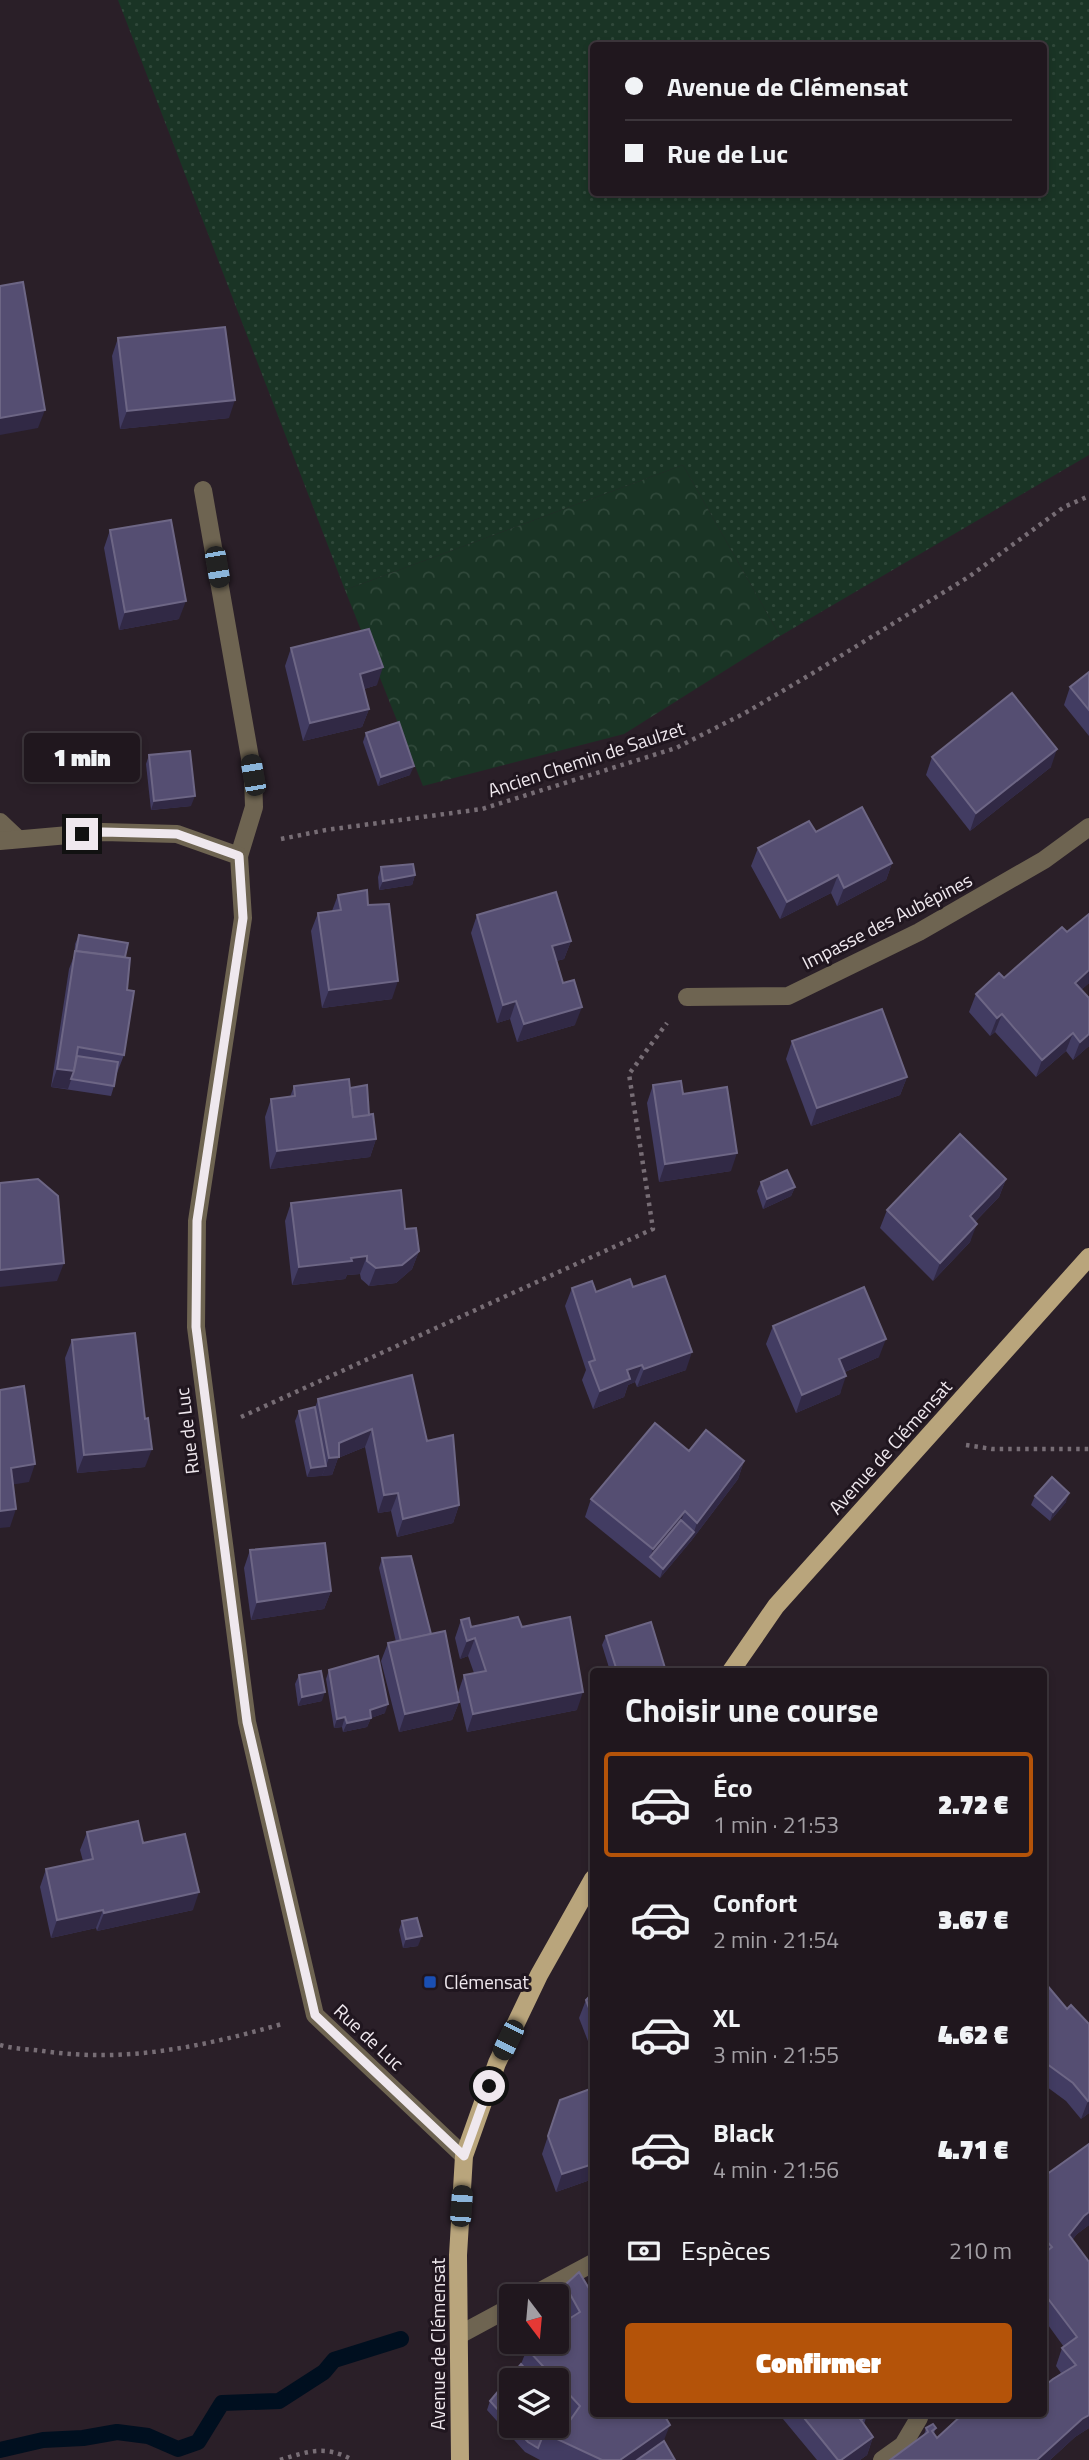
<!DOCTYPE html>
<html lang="fr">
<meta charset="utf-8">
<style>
:root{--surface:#20171e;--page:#2d242b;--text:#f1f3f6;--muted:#a29fa4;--line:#3d363c;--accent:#b45309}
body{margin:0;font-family:"Titillium Web",sans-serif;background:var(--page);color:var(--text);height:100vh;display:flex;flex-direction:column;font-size:26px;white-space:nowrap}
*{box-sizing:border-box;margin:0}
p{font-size:23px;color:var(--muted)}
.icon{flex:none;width:38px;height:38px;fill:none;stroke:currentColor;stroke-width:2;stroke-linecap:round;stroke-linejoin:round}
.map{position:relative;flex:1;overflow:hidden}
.drawer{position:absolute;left:590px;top:1668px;width:457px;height:749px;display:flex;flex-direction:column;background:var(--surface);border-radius:7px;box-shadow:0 4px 10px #0003,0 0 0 2px var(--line)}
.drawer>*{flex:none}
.banner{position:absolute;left:590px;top:42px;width:457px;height:154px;border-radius:7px;box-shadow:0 4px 10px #0003,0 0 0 2px var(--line);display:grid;align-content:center;height:154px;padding:0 35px;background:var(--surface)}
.needle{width:46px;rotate:164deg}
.controls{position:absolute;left:499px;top:2284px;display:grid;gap:14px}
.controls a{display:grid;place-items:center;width:70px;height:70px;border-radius:7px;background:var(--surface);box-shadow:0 4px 10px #0003,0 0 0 2px var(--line);font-size:35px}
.end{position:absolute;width:32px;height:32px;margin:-16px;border:9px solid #efe8ee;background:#111;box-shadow:0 0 0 4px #111}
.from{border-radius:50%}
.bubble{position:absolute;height:49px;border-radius:7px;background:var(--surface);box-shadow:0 4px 10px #0003,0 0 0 2px var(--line);font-size:23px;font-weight:800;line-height:49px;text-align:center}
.car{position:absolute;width:21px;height:42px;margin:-21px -10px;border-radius:9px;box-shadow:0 0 5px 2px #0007;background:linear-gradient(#222 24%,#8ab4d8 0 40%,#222 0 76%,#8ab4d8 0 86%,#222 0)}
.banner b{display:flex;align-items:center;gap:24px;height:66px;font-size:26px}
.banner b+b{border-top:2px solid var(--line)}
.banner i{width:18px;height:18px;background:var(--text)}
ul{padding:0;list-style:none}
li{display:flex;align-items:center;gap:21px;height:105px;margin:0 14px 10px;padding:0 21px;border:4px solid transparent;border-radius:7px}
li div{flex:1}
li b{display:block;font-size:26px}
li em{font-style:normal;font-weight:800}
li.current{border-color:var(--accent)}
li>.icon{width:63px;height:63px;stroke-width:1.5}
h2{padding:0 35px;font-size:32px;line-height:84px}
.pay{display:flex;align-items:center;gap:18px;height:77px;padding:0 35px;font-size:26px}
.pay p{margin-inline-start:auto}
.cta{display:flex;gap:14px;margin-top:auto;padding:14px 35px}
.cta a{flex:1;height:80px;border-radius:7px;background:var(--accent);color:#fff;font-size:28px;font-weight:800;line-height:80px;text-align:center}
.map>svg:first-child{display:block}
.grass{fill:url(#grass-dots);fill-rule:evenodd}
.forest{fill:url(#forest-crowns)}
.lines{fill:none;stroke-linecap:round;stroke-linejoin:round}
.stream{stroke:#000f1f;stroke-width:16}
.path{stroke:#776d75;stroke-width:4.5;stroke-dasharray:3.5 5;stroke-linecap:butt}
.minor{stroke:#6e6451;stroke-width:18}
.major{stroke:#b9a57c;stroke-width:18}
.wall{fill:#423c62;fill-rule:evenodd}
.shaded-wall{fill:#312945}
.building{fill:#554e72;stroke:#6d6685;stroke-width:2}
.route{stroke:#efe8ee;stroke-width:9}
.transit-dot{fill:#1a4fb4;stroke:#20161f;stroke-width:2.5}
.labels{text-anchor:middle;stroke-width:6;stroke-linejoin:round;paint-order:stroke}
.street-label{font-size:19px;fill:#efe8ee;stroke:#20161f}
.poi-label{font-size:19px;fill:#efe8ee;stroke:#20161f;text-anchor:start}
</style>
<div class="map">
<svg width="1089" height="2460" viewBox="0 0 1089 2460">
<defs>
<pattern id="grass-dots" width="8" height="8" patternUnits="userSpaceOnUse" patternTransform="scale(1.75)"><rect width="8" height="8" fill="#1a3425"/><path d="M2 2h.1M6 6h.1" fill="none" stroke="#30483a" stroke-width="1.8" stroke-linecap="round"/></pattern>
<pattern id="forest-crowns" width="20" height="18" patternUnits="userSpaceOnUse" patternTransform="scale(1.75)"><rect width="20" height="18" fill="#1a3425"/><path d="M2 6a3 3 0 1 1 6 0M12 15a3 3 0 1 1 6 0" fill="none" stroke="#30483a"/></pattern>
</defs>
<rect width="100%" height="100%" fill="#2a1f28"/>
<path class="grass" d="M 118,0 L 1089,0 L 1089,455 L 780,636 L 683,465 L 345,590 ZM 593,46 L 1043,46 L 1043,192 L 593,192 Z"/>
<polygon class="forest" points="683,465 780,636 624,734 423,786 345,590"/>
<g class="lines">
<polyline class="stream" points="0,2450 43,2440 83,2438 117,2432 148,2436 178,2449 198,2442 222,2403 279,2401 324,2372 334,2360 401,2339"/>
<g class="path">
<polyline points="281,839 326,830 482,809 676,748 745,713 813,673 970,576 1064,507 1089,496"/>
<polyline points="241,1417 653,1229 629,1074 667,1023"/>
<polyline points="966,1445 992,1449 1089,1449"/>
<path d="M 0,2045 C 13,2049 29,2049 43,2051 C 127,2063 201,2047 282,2024"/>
<path d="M 280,2460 C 309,2451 325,2445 353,2460"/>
</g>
<g class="minor">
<polyline points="203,490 253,775 254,807 239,856"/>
<polyline points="0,822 18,839"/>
<polyline points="0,841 103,832 177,834 239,856 243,918 197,1221 196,1327 247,1722 315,2015 464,2156"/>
<polyline points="687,997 788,996 919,932 1044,860 1089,827"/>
<polyline points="531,2296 593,2263"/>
<polyline points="459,2335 511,2307"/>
<polyline points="882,2460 903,2445 919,2418 917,2413"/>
</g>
<g class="major">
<polyline points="731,1671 776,1606 1089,1257"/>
<polyline points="460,2460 458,2255 464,2156 497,2063 539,1975 593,1879"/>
</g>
</g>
<g class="wall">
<polygon points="118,338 229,418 120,429 112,356"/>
<polygon points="110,530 179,619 119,630 104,548"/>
<polygon points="291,648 377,685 364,689 369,709 362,727 303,741 285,666"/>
<polygon points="1089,672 1089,736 1064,705 1070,687"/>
<polygon points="366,733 410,775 378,786 363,742"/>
<polygon points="149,755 191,806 151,810 146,764"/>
<polygon points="932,757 1051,767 970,831 926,775"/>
<polygon points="816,832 892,863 886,880 837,906 831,893 780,919 751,866 758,848"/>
<polygon points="381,867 415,875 412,885 379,890 378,877"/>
<polygon points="338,895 368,905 392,999 322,1008 311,931 318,913 332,911"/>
<polygon points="1089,914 1089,983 1081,990 1089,1046 1073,1060 1066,1051 1036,1077 995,1032 990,1036 969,1012 976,994 1004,978 1067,932"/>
<polygon points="477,915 571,941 564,959 556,961 575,1025 517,1042 510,1019 497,1023 471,933"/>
<polygon points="79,935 125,957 127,990 124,1055 117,1073 116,1073 114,1086 111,1096 51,1087 69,969 74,956 75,944"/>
<polygon points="792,1041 907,1077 900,1095 811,1126 786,1059"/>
<polygon points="653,1085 683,1094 731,1171 659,1182 647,1103"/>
<polygon points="294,1086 350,1088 369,1115 376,1139 370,1157 270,1169 265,1117 271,1099 290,1097"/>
<polygon points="1006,1179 999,1197 975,1222 970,1242 933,1281 880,1228 887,1210"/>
<polygon points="761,1182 795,1187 791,1196 763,1209 757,1191"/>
<polygon points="291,1203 405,1229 419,1251 412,1269 396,1283 369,1286 361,1279 360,1274 347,1275 345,1279 292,1285 285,1221"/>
<polygon points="633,1287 686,1370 637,1387 635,1382 628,1385 624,1397 593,1409 582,1380 586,1370 565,1306 572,1288 596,1292"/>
<polygon points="773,1326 879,1357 845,1372 840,1394 796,1413 766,1344"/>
<polygon points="72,1340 145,1467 77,1473 65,1358"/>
<polygon points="318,1399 427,1441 459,1505 453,1523 397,1537 391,1511 378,1513 365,1447 338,1458 332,1475 307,1477 295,1421 299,1411 315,1408"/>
<polygon points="689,1451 744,1461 738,1479 691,1541 660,1578 585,1517 591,1499"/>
<polygon points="1035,1496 1066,1502 1050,1521 1031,1505"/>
<polygon points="250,1550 331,1591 324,1609 251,1620 244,1568"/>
<polygon points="382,1558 431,1634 459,1702 452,1720 399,1732 381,1661 388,1643 396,1642 379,1568"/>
<polygon points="461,1620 471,1627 522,1627 577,1710 467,1732 458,1693 464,1675 474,1673 468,1656 460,1659 455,1638"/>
<polygon points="606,1636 665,1668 664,1671 610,1671 602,1645"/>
<polygon points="329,1670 385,1713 371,1718 367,1727 343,1732 342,1727 334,1728 326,1679"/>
<polygon points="299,1675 322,1701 298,1706 295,1684"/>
<polygon points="87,1832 143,1843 193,1910 97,1931 96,1928 51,1938 40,1887 46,1869 83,1861 80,1850"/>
<polygon points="402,1921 418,1946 403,1948 399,1930"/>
<polygon points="1043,1987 1067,2009 1089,2024 1089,2113 1081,2119 1066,2101 1043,2084"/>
<polygon points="593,1993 593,2054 579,2018 586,2000"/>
<polygon points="560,2100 593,2179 556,2192 542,2154"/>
<polygon points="1089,2144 1089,2225 1077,2234 1072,2240 1089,2262 1089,2428 1075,2437 1050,2460 890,2460 924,2435 926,2428 933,2424 936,2428 934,2433 937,2438 957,2420 960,2413 1043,2413 1043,2380 1047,2384 1053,2379 1061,2373 1056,2366 1062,2348 1064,2347 1043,2318 1043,2177"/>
<path d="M 565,2285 L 664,2441 L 675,2460 L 540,2460 L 525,2452 L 487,2410 L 490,2401 L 521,2364 L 527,2349 L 563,2323 L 556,2311 L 556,2309 ZM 511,2380 L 556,2380 L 556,2426 L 511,2426 Z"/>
<polygon points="778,2413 866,2413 867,2415 864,2424 873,2437 867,2455 860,2460 817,2460"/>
</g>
<g class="shaded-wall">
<polygon points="235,400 229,418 120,429 127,411"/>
<polygon points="45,410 38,428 0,435 0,418"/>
<polygon points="186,601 179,619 119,630 125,612"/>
<polygon points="383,667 377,685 354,692 360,674"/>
<polygon points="369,709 362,727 303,741 310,723"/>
<polygon points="1057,749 1051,767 970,831 976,813"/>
<polygon points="414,766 410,775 378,786 381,777"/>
<polygon points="195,796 191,806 151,810 154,801"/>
<polygon points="892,863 886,880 837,906 844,888"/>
<polygon points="415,875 412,885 379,890 383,881"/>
<polygon points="838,875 831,893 780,919 787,902"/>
<polygon points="571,941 564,959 545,964 552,946"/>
<polygon points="1089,970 1089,983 1069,1001 1075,983"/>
<polygon points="398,981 392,999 322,1008 329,990"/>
<polygon points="516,1001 510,1019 497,1023 503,1005"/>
<polygon points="582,1007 575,1025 517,1042 524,1024"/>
<polygon points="1002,1014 995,1032 990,1036 997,1018"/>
<polygon points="1073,1033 1066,1051 1036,1077 1042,1060"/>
<polygon points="1089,1034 1089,1046 1073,1060 1080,1042"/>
<polygon points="57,1069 74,1071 68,1089 51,1087"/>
<polygon points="907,1077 900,1095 811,1126 817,1108"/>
<polygon points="376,1139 370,1157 270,1169 277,1151"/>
<polygon points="737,1153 731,1171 659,1182 665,1164"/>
<polygon points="1006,1179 999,1197 963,1234 970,1216"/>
<polygon points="795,1187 791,1196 763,1209 767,1199"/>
<polygon points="977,1224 970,1242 933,1281 940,1263"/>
<polygon points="419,1251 412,1269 396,1283 369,1286 376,1268"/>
<polygon points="367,1256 360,1274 347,1275 345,1279 292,1285 299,1267"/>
<polygon points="64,1263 57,1281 0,1287 0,1270"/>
<polygon points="886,1339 879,1357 833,1377 839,1359"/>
<polygon points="692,1352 686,1370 637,1387 644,1369"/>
<polygon points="642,1365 635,1382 628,1385 624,1397 593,1409 600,1391 627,1370"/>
<polygon points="846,1376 840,1394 796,1413 802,1395"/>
<polygon points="372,1429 365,1447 338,1458 332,1475 322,1476 329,1458 339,1443"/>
<polygon points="152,1449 145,1467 77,1473 84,1455"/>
<polygon points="744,1461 738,1479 691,1541 660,1578 663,1569 694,1532 697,1523"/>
<polygon points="35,1464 29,1482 4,1486 11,1468"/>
<polygon points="326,1466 322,1476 307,1477 311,1468"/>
<polygon points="398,1493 391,1511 378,1513 384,1495"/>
<polygon points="1069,1493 1066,1502 1050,1521 1053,1512"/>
<polygon points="459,1505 453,1523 397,1537 403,1519"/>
<polygon points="16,1509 10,1527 0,1528 0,1511"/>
<polygon points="685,1511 678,1529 650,1557 653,1549"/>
<polygon points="331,1591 324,1609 251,1620 257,1602"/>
<polygon points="475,1638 468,1656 460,1659 467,1641"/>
<polygon points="325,1692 322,1701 298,1706 302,1697"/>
<polygon points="583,1692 577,1710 467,1732 473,1714"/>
<polygon points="459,1702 452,1720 399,1732 405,1714"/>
<polygon points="388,1704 385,1713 371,1718 367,1727 343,1732 347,1723 370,1710"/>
<polygon points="345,1717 342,1727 334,1728 337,1719"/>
<polygon points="199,1892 193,1910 97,1931 104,1913"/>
<polygon points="103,1910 96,1928 51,1938 57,1920"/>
<polygon points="422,1936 418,1946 403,1948 406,1939"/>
<polygon points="1089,2100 1089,2113 1081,2119 1088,2101"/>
<polygon points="593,2164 593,2179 556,2192 562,2174"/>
<polygon points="1089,2212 1089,2225 1077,2234 1062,2253 1069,2235 1084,2216"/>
<polygon points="1089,2415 1089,2428 1075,2437 1050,2460 1037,2460 1082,2419"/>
<polygon points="670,2425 660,2450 647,2460 620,2460"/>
<polygon points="873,2437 867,2455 860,2460 841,2460"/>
</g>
<g class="building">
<polygon points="23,282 45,410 0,418 0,286"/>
<polygon points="225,327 235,400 127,411 118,338"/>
<polygon points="171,520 186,601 125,612 110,530"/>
<polygon points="369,629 383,667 360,674 369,709 310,723 291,648"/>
<polygon points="1089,672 1089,710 1070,687"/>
<polygon points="1012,693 1057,749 976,813 932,757"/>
<polygon points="399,722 414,766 381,777 366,733"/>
<polygon points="190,751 195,796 154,801 149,755"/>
<polygon points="862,807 892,863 844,888 838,875 787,902 758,848 809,821 816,832"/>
<polygon points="413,864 415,875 383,881 381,867"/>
<polygon points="367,890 368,905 389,904 398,981 329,990 318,913 341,910 338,895"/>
<polygon points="556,892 571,941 552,946 563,983 574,980 582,1007 524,1024 516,1001 503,1005 477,915"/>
<polygon points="1089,914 1089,970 1075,983 1089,998 1089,1034 1080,1042 1073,1033 1042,1060 1002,1014 997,1018 976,994 999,973 1004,978 1062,927 1067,932"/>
<polygon points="79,935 128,943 125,957 76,951"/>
<polygon points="75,951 130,958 127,990 134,991 124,1055 78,1047 74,1071 57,1069"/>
<polygon points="882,1009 907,1077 817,1108 792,1041"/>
<polygon points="77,1056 118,1062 114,1086 71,1079 74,1071"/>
<polygon points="349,1079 353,1117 373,1114 376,1139 277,1151 271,1099 295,1096 294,1086"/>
<polygon points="681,1081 683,1094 727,1087 737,1153 665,1164 653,1085"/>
<polygon points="367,1085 369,1115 353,1117 350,1088"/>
<polygon points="960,1134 1006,1179 970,1216 977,1224 940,1263 887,1210"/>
<polygon points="787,1170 795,1187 767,1199 761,1182"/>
<polygon points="38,1179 58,1196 64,1263 0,1270 0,1183"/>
<polygon points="401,1190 405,1229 416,1228 419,1251 402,1265 376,1268 367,1261 367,1256 351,1258 352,1261 299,1267 291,1203"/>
<polygon points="665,1276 692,1352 644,1369 642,1365 627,1370 630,1379 600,1391 589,1362 595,1360 572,1288 592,1281 596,1292 630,1279 633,1287"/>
<polygon points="864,1287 886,1339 839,1359 846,1376 802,1395 773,1326"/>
<polygon points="135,1333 145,1419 148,1418 152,1449 84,1455 72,1340"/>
<polygon points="412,1375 427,1441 453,1435 459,1505 403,1519 398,1493 384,1495 372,1429 339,1443 339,1457 329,1458 318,1399"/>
<polygon points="24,1386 35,1464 11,1468 16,1509 0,1511 0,1390"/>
<polygon points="315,1407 326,1466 311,1468 299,1411"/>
<polygon points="655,1423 689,1451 706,1430 744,1461 697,1523 685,1511 653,1549 591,1499"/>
<polygon points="1052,1477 1069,1493 1053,1512 1035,1496"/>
<polygon points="681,1520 694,1532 663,1569 650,1557"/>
<polygon points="325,1543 331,1591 257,1602 250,1550"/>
<polygon points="411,1556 431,1634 401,1641 382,1558"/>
<polygon points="518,1617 522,1627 570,1617 583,1692 473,1714 464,1675 486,1671 475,1638 467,1641 461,1620 469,1618 471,1627"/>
<polygon points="651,1622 665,1668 656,1671 617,1671 606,1636"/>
<polygon points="445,1631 459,1702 405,1714 388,1643"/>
<polygon points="378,1656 388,1704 370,1710 371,1718 347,1723 345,1717 337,1719 329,1670"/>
<polygon points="321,1671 325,1692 302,1697 299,1675"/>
<polygon points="138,1821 143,1843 185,1834 199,1892 104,1913 103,1910 57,1920 46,1869 93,1859 87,1832"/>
<polygon points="417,1918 422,1936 406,1939 402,1921"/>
<polygon points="1046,1984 1067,2009 1071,2005 1089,2024 1089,2100 1088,2101 1073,2083 1043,2061 1043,1987"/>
<polygon points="593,1993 593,2019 586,2000"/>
<polygon points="593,2088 593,2164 562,2174 548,2136 560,2100"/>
<polygon points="1089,2144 1089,2212 1084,2216 1069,2235 1089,2262 1089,2415 1082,2419 1037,2460 890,2460 928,2432 926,2428 933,2424 936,2428 932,2431 937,2438 964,2413 1043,2413 1043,2387 1053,2379 1076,2365 1062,2348 1077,2337 1043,2292 1043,2254 1052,2247 1043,2237 1043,2177"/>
<polygon points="579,2272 593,2295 593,2413 663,2413 670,2425 620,2460 602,2460 544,2433 564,2429 580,2406 527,2349 532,2342 556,2342 556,2327 580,2312 565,2285"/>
<polygon points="521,2364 535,2380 511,2380 511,2424 490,2401"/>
<polygon points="556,2403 571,2418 564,2429 544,2433 538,2448 528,2442 513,2426 556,2426"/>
<polygon points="800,2413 856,2413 873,2437 841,2460 838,2460"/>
<polygon points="856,2413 866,2413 867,2415 861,2420"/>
<polygon points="664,2441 675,2460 637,2460"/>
</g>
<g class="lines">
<polyline class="route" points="82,834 103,832 177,834 239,856 243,918 197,1221 196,1327 247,1722 315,2015 464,2156 489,2086"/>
</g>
<rect class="transit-dot" x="423" y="1975" width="14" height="14" rx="3.5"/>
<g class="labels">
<g class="street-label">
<text transform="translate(586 759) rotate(-18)" y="7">Ancien Chemin de Saulzet</text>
<text transform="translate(887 921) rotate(-27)" y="7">Impasse des Aubépines</text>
<text transform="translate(187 1431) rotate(-97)" y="7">Rue de Luc</text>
<text transform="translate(890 1447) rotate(-48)" y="7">Avenue de Clémensat</text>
<text transform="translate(369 2037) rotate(43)" y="7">Rue de Luc</text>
<text transform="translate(438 2344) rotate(-90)" y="7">Avenue de Clémensat</text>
</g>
<g class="poi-label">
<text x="444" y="1989">Clémensat</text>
</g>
</g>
</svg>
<div class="controls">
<a><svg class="needle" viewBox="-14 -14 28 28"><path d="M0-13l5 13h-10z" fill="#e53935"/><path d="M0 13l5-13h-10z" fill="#a29fa4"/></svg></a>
<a><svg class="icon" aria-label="layers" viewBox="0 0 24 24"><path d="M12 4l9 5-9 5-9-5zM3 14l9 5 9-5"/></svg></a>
</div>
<i class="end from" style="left:489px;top:2086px"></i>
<i class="end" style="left:82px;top:834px"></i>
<div class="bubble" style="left:24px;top:733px;width:116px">1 min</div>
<i class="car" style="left:217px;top:567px;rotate:170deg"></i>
<i class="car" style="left:253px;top:775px;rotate:350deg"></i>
<i class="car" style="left:508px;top:2040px;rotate:206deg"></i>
<i class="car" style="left:461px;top:2206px;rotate:4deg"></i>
<div class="banner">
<b><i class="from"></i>Avenue de Clémensat</b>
<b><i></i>Rue de Luc</b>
</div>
<section class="drawer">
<h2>Choisir une course</h2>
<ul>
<li class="current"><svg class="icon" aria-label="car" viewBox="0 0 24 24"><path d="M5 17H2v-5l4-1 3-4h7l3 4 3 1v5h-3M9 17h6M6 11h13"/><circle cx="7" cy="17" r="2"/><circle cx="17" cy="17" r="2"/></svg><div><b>Éco</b><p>1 min · 21:53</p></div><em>2.72 €</em></li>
<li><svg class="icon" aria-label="car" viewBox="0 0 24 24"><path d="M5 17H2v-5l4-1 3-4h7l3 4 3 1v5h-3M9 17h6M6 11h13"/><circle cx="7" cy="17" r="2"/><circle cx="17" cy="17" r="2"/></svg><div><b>Confort</b><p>2 min · 21:54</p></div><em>3.67 €</em></li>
<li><svg class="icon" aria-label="car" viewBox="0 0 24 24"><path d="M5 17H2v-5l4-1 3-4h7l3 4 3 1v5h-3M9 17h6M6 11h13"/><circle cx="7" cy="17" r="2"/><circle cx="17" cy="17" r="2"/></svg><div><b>XL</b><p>3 min · 21:55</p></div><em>4.62 €</em></li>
<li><svg class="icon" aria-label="car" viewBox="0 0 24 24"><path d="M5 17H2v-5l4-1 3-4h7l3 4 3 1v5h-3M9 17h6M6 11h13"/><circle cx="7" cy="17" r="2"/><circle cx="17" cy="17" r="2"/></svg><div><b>Black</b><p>4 min · 21:56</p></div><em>4.71 €</em></li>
</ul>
<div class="pay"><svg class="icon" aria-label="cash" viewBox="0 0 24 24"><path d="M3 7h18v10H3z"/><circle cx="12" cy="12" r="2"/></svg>Espèces<p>210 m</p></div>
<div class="cta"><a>Confirmer</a></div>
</section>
</div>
